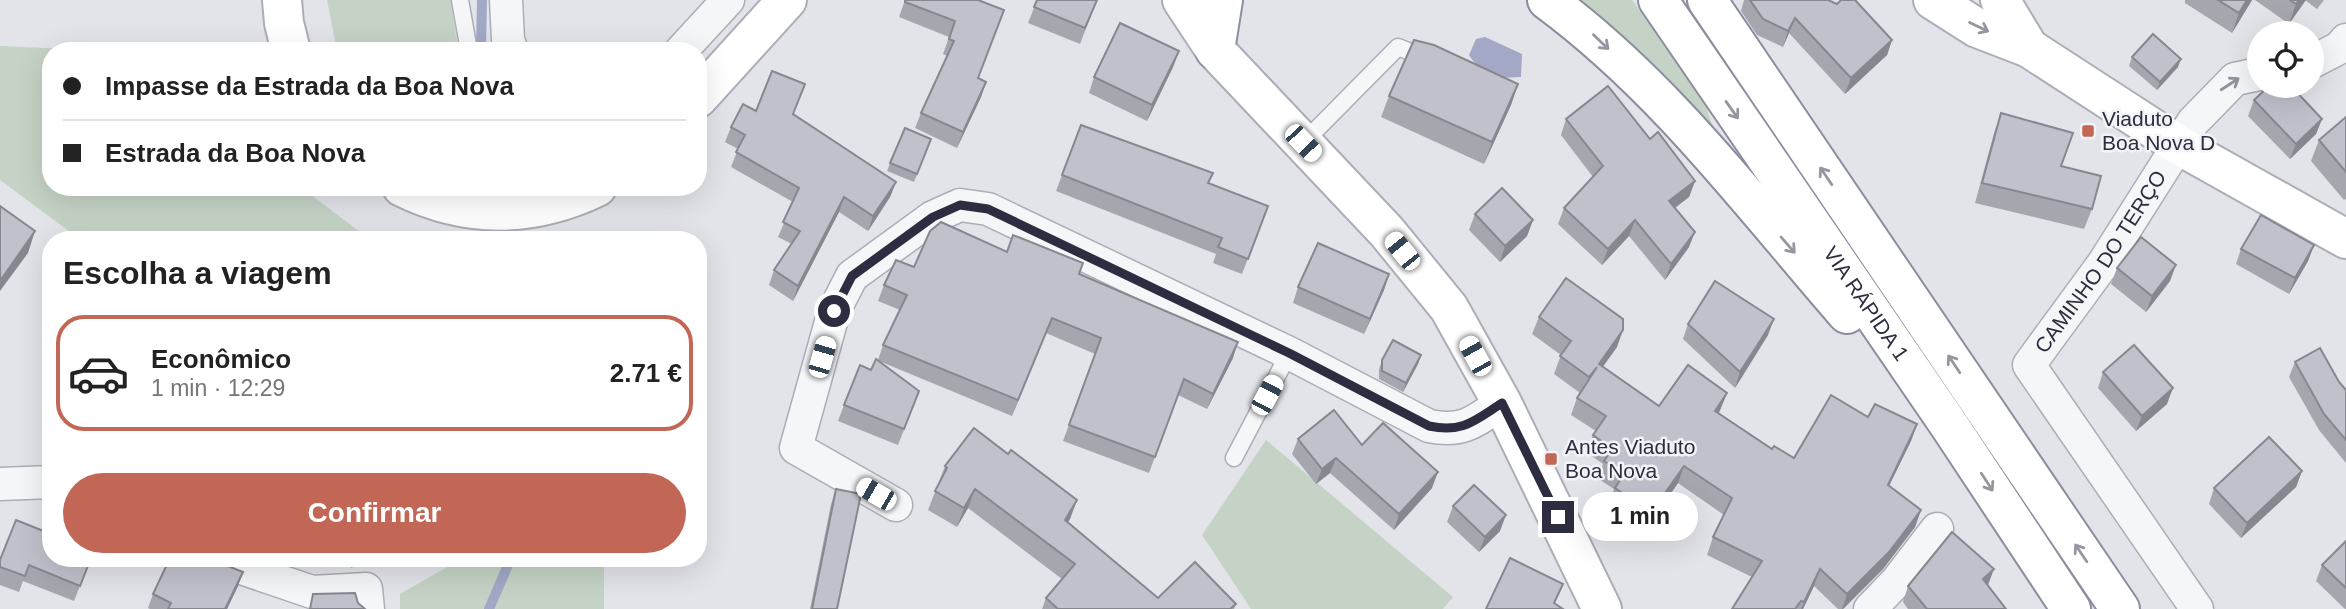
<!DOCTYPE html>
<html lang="pt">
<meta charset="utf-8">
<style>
:root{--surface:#fff;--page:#f2f2f2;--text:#222;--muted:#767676;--line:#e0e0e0;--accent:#c26655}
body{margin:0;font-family:Helvetica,sans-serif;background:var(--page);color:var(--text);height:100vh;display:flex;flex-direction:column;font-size:26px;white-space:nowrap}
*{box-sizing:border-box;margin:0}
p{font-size:23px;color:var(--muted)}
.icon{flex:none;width:38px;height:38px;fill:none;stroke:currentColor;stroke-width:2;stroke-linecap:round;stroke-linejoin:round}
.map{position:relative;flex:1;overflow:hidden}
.details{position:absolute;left:42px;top:231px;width:665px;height:336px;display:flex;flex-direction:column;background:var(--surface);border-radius:28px;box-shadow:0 7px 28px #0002}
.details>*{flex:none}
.banner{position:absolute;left:42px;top:42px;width:665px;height:154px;border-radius:28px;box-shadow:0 7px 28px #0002;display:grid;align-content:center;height:154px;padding:0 21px;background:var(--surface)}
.tools{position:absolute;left:2247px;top:21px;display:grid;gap:14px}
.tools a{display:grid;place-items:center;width:77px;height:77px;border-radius:50%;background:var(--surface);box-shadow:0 7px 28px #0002;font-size:35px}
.end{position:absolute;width:32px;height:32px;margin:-16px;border:9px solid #2c2d40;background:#fff;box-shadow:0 0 0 4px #fff}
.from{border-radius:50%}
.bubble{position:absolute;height:49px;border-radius:24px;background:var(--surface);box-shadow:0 7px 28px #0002;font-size:23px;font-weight:800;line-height:49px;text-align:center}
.car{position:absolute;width:21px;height:42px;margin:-21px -10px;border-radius:9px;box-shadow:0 0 5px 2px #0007;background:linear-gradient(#fff 24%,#345 0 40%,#fff 0 76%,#345 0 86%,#fff 0)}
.banner b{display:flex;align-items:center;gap:24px;height:66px;font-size:26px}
.banner b+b{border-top:2px solid var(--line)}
.banner i{width:18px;height:18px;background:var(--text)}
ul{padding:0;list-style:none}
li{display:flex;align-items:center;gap:21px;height:116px;margin:0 14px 10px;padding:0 7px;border:4px solid transparent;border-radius:28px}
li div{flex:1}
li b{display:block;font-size:26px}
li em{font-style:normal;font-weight:800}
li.current{border-color:var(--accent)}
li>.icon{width:63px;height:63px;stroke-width:1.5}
h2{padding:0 21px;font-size:32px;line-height:84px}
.primary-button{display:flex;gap:14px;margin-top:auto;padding:14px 21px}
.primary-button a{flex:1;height:80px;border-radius:42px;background:var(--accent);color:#fff;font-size:28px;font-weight:800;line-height:80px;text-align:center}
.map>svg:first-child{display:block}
.green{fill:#c5d3c6}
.water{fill:#a2a8c6}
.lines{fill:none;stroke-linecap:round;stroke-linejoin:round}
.stream{stroke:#a2a8c6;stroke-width:10}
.service-casing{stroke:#acadb7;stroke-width:19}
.minor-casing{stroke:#acadb7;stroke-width:35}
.secondary-casing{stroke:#acadb7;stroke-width:42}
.trunk-casing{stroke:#8c8d9f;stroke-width:42}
.service{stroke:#f5f6f8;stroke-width:16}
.minor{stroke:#f5f6f8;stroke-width:32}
.secondary{stroke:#fff;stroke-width:38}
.trunk{stroke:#fff;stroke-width:38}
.wall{fill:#a6a6af}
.shaded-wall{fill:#87878f}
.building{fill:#c1c1cc;stroke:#87878f;stroke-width:2}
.oneway{stroke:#9696a0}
.oneway2{stroke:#90929c}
.route{stroke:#2c2d40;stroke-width:9}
.poi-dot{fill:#c26655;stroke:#f3f3f7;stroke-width:2.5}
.labels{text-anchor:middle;stroke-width:5;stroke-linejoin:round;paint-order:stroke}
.poi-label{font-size:21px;fill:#2c2d40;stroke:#f3f3f7;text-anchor:start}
.street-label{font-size:21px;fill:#2c2d40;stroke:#f3f3f7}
</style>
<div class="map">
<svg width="2346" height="609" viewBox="0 0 2346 609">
<rect width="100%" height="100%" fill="#e3e4ea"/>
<g class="green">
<polygon points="327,0 451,0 458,51 337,51"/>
<polygon points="1572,0 1632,0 1702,94 1716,137"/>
<polygon points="0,46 115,51 51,51 51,187 301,187 356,229 378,240 81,240 0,180"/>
<polygon points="1266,440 1453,597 1443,609 1251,609 1202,535"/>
<polygon points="463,558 604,558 604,609 400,609 400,594"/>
</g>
<path class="water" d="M 1485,37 L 1522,54 L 1521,77 C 1499,79 1481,75 1469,55 L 1476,39 Z"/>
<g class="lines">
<g class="stream">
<polyline points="481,51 482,0"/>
<polyline points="486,216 489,240"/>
<polyline points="489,609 511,558"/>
</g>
<g class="service-casing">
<g id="service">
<polyline points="460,0 469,51"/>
<polyline points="1303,143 1398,47 1423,57"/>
<polyline points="1234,458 1289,353"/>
</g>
</g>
<g class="minor-casing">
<g id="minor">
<polyline points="506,0 508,40 512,51"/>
<polyline points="681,51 728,0"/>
<polyline points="2312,62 2339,48 2346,40"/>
<polyline points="0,484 51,482"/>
<path d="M 896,505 L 796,448 L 834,311 L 852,276 L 933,217 L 960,205 L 988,209 L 1289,353 L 1429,426 C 1463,433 1474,422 1502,403"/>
<polyline points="212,558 312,592 366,589 368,609"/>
<polyline points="1870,609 1897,581 1937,529"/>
<path id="s1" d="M 2197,609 L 2029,365 L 2103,264 L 2193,122 L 2235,79 L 2259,74"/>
</g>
</g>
<g class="secondary-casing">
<g id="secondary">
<polyline points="282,0 284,23 291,51"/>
<polyline points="1182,0 1215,50 1387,232 1449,308 1502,403 1602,609"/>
<polyline points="1933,0 1977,28 2029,48 2180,146 2346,239"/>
<polyline points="2000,0 2029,48"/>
<polyline points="698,98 787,0"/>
<path d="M 402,187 C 467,219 532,218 597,187"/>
</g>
</g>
<g class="trunk-casing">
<g id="trunk">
<path d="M 1547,0 C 1665,87 1752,205 1847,314"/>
<path id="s2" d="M 1658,0 L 1949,425 L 2071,609"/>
<polyline points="1707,0 2120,609"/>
<polyline points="1215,50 1223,0"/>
</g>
</g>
<use href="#service" class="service"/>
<use href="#minor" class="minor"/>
<use href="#secondary" class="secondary"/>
<use href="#trunk" class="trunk"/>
</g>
<g class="wall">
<polygon points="905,0 978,0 978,78 986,82 981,97 957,148 915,128 921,113 947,56 943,54 949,37 899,17"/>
<polygon points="1037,0 1097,0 1080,44 1028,23"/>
<polygon points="1744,0 1828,0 1892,40 1887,55 1845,94 1789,33 1783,47 1757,35 1741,11"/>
<polygon points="2185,0 2252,0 2232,33 2185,3"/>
<polygon points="2255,0 2324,0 2317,9 2305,0 2289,24"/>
<polygon points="1179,51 1173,67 1147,121 1089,93 1094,77"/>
<polygon points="2132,57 2178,67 2157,90 2129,66"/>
<polygon points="1518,84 1511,105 1484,164 1381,117 1389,96"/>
<polygon points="2254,100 2322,119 2316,134 2290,159 2248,116"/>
<polygon points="756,111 793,114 896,182 890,197 868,231 839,212 793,301 769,285 774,270 792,244 778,237 793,202 731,167 738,149 725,142 731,127"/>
<polygon points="2001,113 2061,166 2092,209 2084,229 1975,203 1994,133"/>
<polygon points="2346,117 2346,199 2344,200 2311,161 2319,140"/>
<polygon points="1566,119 1650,139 1695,181 1689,197 1675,208 1689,247 1665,280 1629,236 1602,265 1558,224 1564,208 1593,177 1561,135"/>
<polygon points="1081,125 1209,183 1268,206 1242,274 1213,263 1216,254 1056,191"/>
<polygon points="928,148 914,182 887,171 890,163"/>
<polygon points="1475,214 1533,220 1527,236 1500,262 1469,230"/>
<polygon points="2314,245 2308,261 2289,294 2236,264 2241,249"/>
<polygon points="1007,252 1079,274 1233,358 1207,409 1178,395 1149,473 1063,441 1095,354 1046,333 1012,416 879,361 913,407 898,445 838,421 844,405 878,360 883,345 900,310 878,301 884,285 914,267"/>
<polygon points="2117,268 2170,281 2146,312 2111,284"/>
<polygon points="1389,274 1384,290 1364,334 1293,303 1298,287"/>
<polygon points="1539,317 1617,347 1603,367 1659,406 1727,393 1719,413 1772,449 1794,458 1868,417 1917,424 1911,441 1889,486 1921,510 1915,527 1883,569 1843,609 1838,609 1814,586 1803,609 1732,609 1752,577 1707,555 1713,537 1724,515 1678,483 1645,530 1608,505 1614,489 1597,478 1603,464 1586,452 1593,435 1596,431 1571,415 1577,398 1580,393 1554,374 1561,355 1532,334"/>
<polygon points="1688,324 1768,335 1735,388 1683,339"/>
<polygon points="1421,355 1418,364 1403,392 1379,379 1379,369 1382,360"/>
<polygon points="2295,362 2339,382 2346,390 2346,463 2319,430 2289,377"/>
<polygon points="2103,372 2167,404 2136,431 2098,388"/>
<polygon points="1298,439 1362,445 1432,488 1394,530 1330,473 1316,484 1292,454"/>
<polygon points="1008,454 1077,500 1068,522 1158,598 1236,604 1234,609 1042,609 1046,598 1062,579 968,508 957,527 928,510 945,466"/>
<polygon points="2302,471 2296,487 2241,538 2209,504 2214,488"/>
<polygon points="836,489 837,609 810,609 831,504"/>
<polygon points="1453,506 1500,531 1479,552 1447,522"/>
<polygon points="2346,541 2346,609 2345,609 2316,581 2322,565"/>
<polygon points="91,558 74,601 23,581 19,592 0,585 0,560"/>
<polygon points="335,558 358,558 352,568"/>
<polygon points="1988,585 2006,609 1908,609 1903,602 1908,586"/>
<polygon points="238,586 227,609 150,609 148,608 153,594"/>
</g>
<g class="shaded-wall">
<polygon points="2247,0 2252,0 2232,33 2239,13"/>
<polygon points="2299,0 2306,0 2289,24 2296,4"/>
<polygon points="1795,18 1789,33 1783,47 1788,31"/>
<polygon points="1892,40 1887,55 1845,94 1851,78"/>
<polygon points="1179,51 1173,67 1147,121 1152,105"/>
<polygon points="2181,59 2178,67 2157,90 2160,82"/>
<polygon points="986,82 981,97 957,148 963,132"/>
<polygon points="1518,84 1511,105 1484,164 1492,142"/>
<polygon points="2322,119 2316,134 2290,159 2296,144"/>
<polygon points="1695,181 1689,197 1664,216 1669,201"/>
<polygon points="896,182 890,197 868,231 873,216"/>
<polygon points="844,197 839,212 793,301 798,286"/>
<polygon points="1533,220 1527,236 1500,262 1505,246"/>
<polygon points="1635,220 1629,236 1602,265 1608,249"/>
<polygon points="35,231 28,253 0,291 0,281"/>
<polygon points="1695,232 1689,247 1665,280 1671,264"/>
<polygon points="2314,245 2308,261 2289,294 2295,278"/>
<polygon points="2176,265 2170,281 2146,312 2152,296"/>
<polygon points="1389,274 1384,290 1364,334 1370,319"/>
<polygon points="1052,318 1046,333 1012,416 1018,400"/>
<polygon points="1774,319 1768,335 1735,388 1740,372"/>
<polygon points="1623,330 1617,347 1592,381 1599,364"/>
<polygon points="1238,342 1233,358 1207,409 1213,394"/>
<polygon points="1421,355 1418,364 1403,392 1406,383"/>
<polygon points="2173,388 2167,404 2136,431 2142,416"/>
<polygon points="1727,393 1720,410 1709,428 1715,411"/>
<polygon points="1917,424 1911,441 1881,502 1888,485"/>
<polygon points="1336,458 1330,473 1316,484 1322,469"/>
<polygon points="1684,466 1678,483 1645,530 1651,513"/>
<polygon points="2302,471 2296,487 2241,538 2247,523"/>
<polygon points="1438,472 1432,488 1394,530 1399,514"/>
<polygon points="975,489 968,508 957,527 964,508"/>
<polygon points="1077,500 1070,519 1058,539 1065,520"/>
<polygon points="1921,510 1915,527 1883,569 1843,609 1842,609 1847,594"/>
<polygon points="1506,515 1500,531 1479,552 1485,537"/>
<polygon points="1820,569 1814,586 1803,609 1801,609"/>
<polygon points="1994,569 1988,585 1983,579"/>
<polygon points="243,572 238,586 227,609 225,609"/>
</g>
<g class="building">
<polygon points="905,0 978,0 1004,10 978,78 986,82 963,132 921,113 954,41 949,39 955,21 905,2"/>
<polygon points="1037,0 1097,0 1085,28 1034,7"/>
<polygon points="1750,0 1828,0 1837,4 1841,0 1855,0 1892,40 1851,78 1795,18 1788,31 1763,19"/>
<polygon points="2218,0 2247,0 2239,13"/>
<polygon points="2290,0 2299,0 2296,4"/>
<polygon points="1120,23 1179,51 1152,105 1094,77"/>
<polygon points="2153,34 2181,59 2160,82 2132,57"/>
<polygon points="1414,40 1434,45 1518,84 1492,142 1389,96"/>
<polygon points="772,71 805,84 793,114 896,182 873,216 844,197 798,286 774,270 800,231 783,222 799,188 736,152 745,135 731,127 743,104 756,111"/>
<polygon points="1608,86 1650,139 1658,132 1695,181 1669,201 1695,232 1671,264 1635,220 1608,249 1564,208 1603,166 1566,119"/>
<polygon points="2269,86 2291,86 2322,119 2296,144 2254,100"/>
<polygon points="2001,113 2073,133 2061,166 2101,176 2092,209 1982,183"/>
<polygon points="2346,117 2346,172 2319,140"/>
<polygon points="1081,125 1213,173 1208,183 1268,206 1248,259 1218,247 1222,238 1062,175"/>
<polygon points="905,128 931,139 917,174 890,163"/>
<polygon points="1502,188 1533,220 1505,246 1475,214"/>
<polygon points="0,206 35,231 0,281"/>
<polygon points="2261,215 2314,245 2295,278 2241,249"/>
<polygon points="941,222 1007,252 1013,235 1083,263 1079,274 1238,342 1213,394 1184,379 1155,457 1069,425 1101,338 1052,318 1018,400 883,345 907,295 884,285 896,260 914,267 930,231"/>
<polygon points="2141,237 2176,265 2152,296 2117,268"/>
<polygon points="1318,243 1389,274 1370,319 1298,287"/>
<polygon points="1566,278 1623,319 1623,330 1599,364 1659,406 1688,365 1727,393 1715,411 1772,449 1774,446 1794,458 1831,395 1868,417 1875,404 1917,424 1888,485 1921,510 1889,552 1847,594 1820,569 1804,602 1801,601 1795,609 1732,609 1762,561 1713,537 1732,498 1684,466 1651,513 1615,488 1624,474 1604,461 1612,449 1593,435 1606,416 1577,398 1597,367 1589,377 1560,356 1571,341 1539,317"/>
<polygon points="1715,281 1774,319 1740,372 1688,324"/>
<polygon points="1393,340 1421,355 1406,383 1382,371 1382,360"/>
<polygon points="2134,345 2173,388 2142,416 2103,372"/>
<polygon points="2320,348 2339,382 2346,390 2346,440 2324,414 2295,362"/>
<polygon points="876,359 919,391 904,429 844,405 860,365 871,370"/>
<polygon points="1334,410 1362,445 1383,423 1438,472 1399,514 1336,458 1322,469 1298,439"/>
<polygon points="974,428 1008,454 1011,450 1077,500 1065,520 1158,598 1195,562 1236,604 1230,609 1058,609 1046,598 1075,564 975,489 964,508 935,491 947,468 945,466"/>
<polygon points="2269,437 2302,471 2247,523 2214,488"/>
<polygon points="1474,485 1506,515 1485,537 1453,506"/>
<polygon points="836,489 861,494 837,609 812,609"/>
<polygon points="16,520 51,534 51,558 91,558 80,586 29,565 25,576 0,567 0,560"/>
<polygon points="1952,532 1994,569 1983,579 2006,609 1927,609 1908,586"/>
<polygon points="2346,541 2346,588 2322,565"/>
<polygon points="170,558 208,558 243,572 225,609 168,609 171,603 153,594"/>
<polygon points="1510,558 1563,584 1554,603 1563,609 1486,609"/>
<polygon points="355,593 358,603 365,609 310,609 313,594"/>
</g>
<defs><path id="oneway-shaft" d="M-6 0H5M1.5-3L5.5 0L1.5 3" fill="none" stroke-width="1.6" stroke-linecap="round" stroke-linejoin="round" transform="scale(1.75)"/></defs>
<g class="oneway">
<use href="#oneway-shaft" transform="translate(1979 27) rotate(26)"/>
<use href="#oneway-shaft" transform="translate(1601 42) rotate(44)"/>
<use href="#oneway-shaft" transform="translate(1732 110) rotate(55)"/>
<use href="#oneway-shaft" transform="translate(1826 176) rotate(-124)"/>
<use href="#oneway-shaft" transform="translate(1788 245) rotate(49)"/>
<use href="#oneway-shaft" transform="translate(1954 364) rotate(-124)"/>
<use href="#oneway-shaft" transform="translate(1987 482) rotate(57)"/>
<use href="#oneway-shaft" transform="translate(2081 553) rotate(-124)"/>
</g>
<use class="oneway2" href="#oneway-shaft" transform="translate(2230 84) rotate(-33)"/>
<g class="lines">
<path class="route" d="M 834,311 L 852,276 L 933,217 L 960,205 L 988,209 L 1289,353 L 1429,426 C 1463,433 1474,421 1502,403 L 1558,517"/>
</g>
<g class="poi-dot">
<rect x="2081" y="124" width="14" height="14" rx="3.5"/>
<rect x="1544" y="452" width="14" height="14" rx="3.5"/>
</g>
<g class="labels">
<g class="poi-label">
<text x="2102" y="126">Viaduto<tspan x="2102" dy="24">Boa Nova D</tspan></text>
<text x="1565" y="454">Antes Viaduto<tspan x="1565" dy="24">Boa Nova</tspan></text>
</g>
<g class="street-label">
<text dy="7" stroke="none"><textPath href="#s1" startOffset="422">CAMINHO DO TERÇO</textPath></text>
<text dy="7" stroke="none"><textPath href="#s2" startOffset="368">VIA RÁPIDA 1</textPath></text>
</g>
</g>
</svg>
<div class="tools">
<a><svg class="icon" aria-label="locate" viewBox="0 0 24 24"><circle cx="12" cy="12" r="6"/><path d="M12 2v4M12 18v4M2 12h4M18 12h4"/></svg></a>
</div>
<i class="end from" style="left:834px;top:311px"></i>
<i class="end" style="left:1558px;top:517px"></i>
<div class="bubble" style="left:1582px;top:492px;width:116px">1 min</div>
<i class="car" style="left:1303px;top:143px;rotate:136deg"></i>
<i class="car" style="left:1402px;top:251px;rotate:321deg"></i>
<i class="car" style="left:1475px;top:356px;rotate:331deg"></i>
<i class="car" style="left:822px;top:357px;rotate:16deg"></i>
<i class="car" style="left:1267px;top:395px;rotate:28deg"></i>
<i class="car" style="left:876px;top:494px;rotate:300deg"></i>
<div class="banner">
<b><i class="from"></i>Impasse da Estrada da Boa Nova</b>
<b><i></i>Estrada da Boa Nova</b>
</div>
<section class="details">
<h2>Escolha a viagem</h2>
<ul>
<li class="current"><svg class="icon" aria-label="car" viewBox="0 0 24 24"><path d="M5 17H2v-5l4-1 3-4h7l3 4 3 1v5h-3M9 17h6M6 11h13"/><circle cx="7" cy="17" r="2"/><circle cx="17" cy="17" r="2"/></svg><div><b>Econômico</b><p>1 min · 12:29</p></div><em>2.71 €</em></li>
</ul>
<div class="primary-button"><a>Confirmar</a></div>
</section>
</div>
